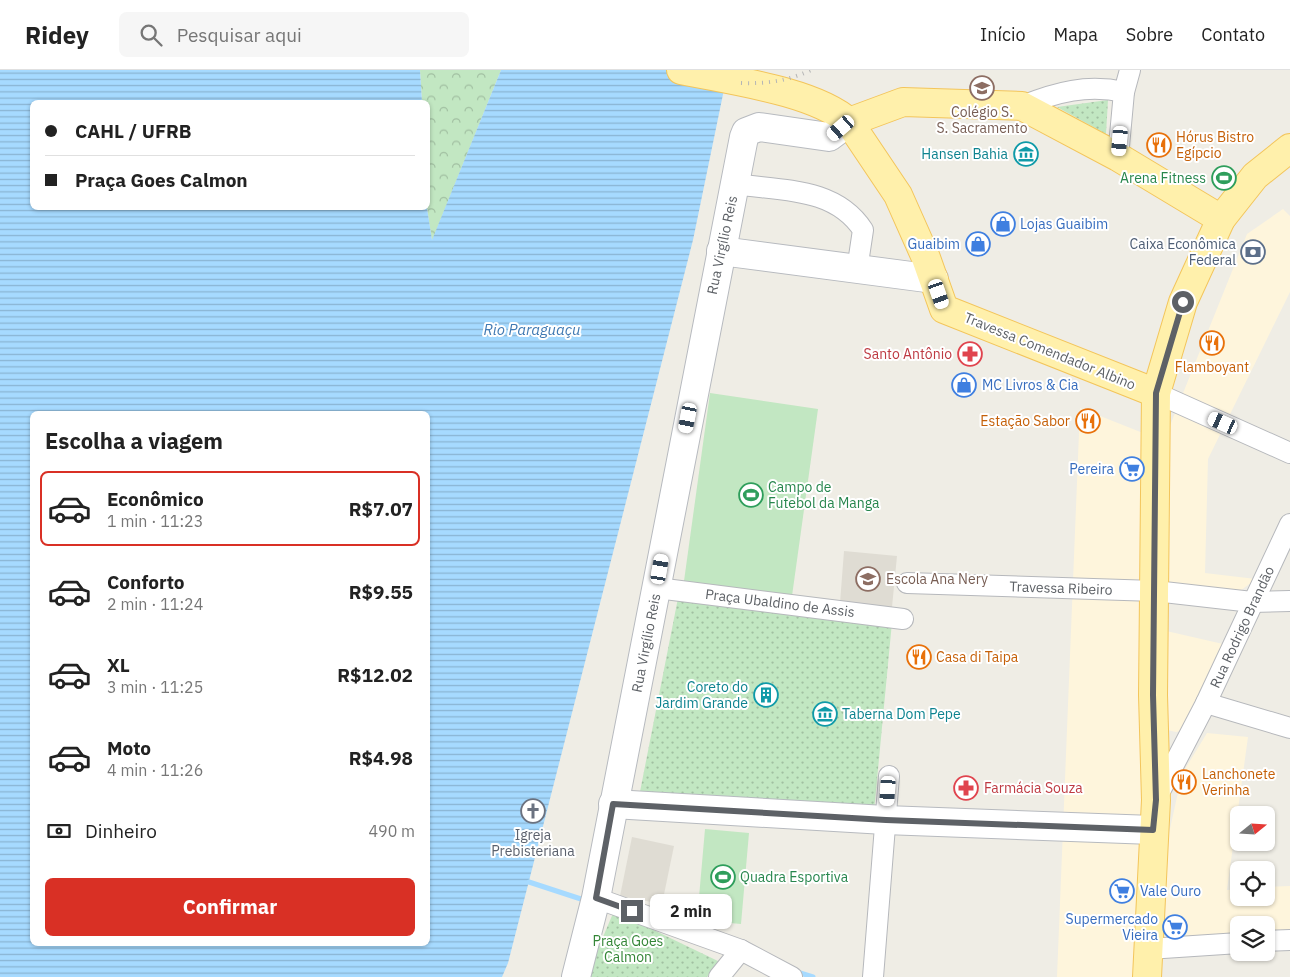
<!DOCTYPE html>
<html lang="pt">
<meta charset="utf-8">
<style>
:root{--surface:#fff;--page:#f6f6f6;--text:#222;--muted:#767676;--line:#e0e0e0;--accent:#d93025}
body{margin:0;font-family:"IBM Plex Sans",sans-serif;background:var(--page);color:var(--text);height:100vh;display:flex;flex-direction:column;font-size:19px;white-space:nowrap}
*{box-sizing:border-box;margin:0}
p{font-size:16px;color:var(--muted)}
.icon{flex:none;width:28px;height:28px;fill:none;stroke:currentColor;stroke-width:2;stroke-linecap:round;stroke-linejoin:round}
.map{position:relative;flex:1;overflow:hidden}
.details{position:absolute;left:30px;top:341px;width:400px;height:535px;display:flex;flex-direction:column;background:var(--surface);border-radius:8px;box-shadow:0 1px 4px #0004}
.details>*{flex:none}
.hud{position:absolute;left:30px;top:30px;width:400px;height:110px;border-radius:8px;box-shadow:0 1px 4px #0004;display:grid;align-content:center;height:110px;padding:0 15px;background:var(--surface)}
.needle{width:32px;rotate:72deg}
.controls{position:absolute;left:1230px;top:736px;display:grid;gap:10px}
.controls a{display:grid;place-items:center;width:45px;height:45px;border-radius:8px;background:var(--surface);box-shadow:0 1px 4px #0004;font-size:25px}
.end{position:absolute;width:22px;height:22px;margin:-11px;border:6px solid #5d6166;background:#fff;box-shadow:0 0 0 2px #fff}
.from{border-radius:50%}
.bubble{position:absolute;height:35px;border-radius:8px;background:var(--surface);box-shadow:0 1px 4px #0004;font-size:16px;font-weight:700;line-height:35px;text-align:center}
.car{position:absolute;width:15px;height:30px;margin:-15px -8px;border-radius:6px;box-shadow:0 0 4px 1px #0007;background:linear-gradient(#fff 24%,#345 0 40%,#fff 0 76%,#345 0 86%,#fff 0)}
.hud b{display:flex;align-items:center;gap:18px;height:48px;font-size:19px}
.hud b+b{border-top:1px solid var(--line)}
.hud i{width:12px;height:12px;background:var(--text)}
ul{padding:0;list-style:none}
li{display:flex;align-items:center;gap:15px;height:75px;margin:0 10px 8px;padding:0 5px;border:2px solid transparent;border-radius:8px}
li div{flex:1}
li b{display:block;font-size:19px}
li em{font-style:normal;font-weight:700}
li.current{border-color:var(--accent)}
li>.icon{width:45px;height:45px;stroke-width:1.5}
h2{padding:0 15px;font-size:22px;line-height:60px}
.pay{display:flex;align-items:center;gap:12px;height:55px;padding:0 15px;font-size:19px}
.pay p{margin-inline-start:auto}
.cta{display:flex;gap:10px;margin-top:auto;padding:10px 15px}
.cta a{flex:1;height:58px;border-radius:8px;background:var(--accent);color:#fff;font-size:20px;font-weight:700;line-height:58px;text-align:center}
header{display:flex;align-items:center;gap:30px;box-sizing:border-box;height:70px;padding:0 25px;background:var(--surface);border-bottom:1px solid var(--line)}
header strong{font-size:24px}
nav{display:flex;gap:28px;margin-inline-start:auto;font-size:18px}
.search{width:350px;height:45px;background:var(--page);display:flex;align-items:center;gap:12px;box-sizing:border-box;padding:0 18px;border-radius:8px;color:var(--muted);font-size:19px}
.map>svg:first-child{display:block}
.commercial{fill:#fef5dc}
.education{fill:#dfdcd3}
.forest{fill:url(#forest-crowns)}
.park{fill:url(#park-dots)}
.pitch{fill:#c2e7c2}
.water{fill:url(#water-rules);fill-rule:evenodd}
.lines{fill:none;stroke-linecap:round;stroke-linejoin:round}
.stream{stroke:#a6daff;stroke-width:5}
.street-casing{stroke:#b6b8bc;stroke-width:22}
.secondary-casing{stroke:#b7babf;stroke-width:30}
.primary-casing{stroke:#f3c55b;stroke-width:30}
.street{stroke:#fff;stroke-width:20}
.secondary{stroke:#fff;stroke-width:28}
.primary{stroke:#fff0ab;stroke-width:28}
.rail{stroke:#b4b5b6;stroke-width:4;stroke-dasharray:1 6;stroke-linecap:butt}
.route{stroke:#5d6166;stroke-width:6}
.labels{text-anchor:middle;stroke-width:4;stroke-linejoin:round;paint-order:stroke}
.education-label{font-size:14px;fill:#785e54;stroke:#fff}
.food-label{font-size:14px;fill:#c56008;stroke:#fff;text-anchor:start}
.culture-label{font-size:14px;fill:#0d838f;stroke:#fff;text-anchor:end}
.leisure-label{font-size:14px;fill:#27864d;stroke:#fff;text-anchor:start}
.shop-label{font-size:14px;fill:#366cbe;stroke:#fff;text-anchor:start}
.service-label{font-size:14px;fill:#4e5e75;stroke:#fff;text-anchor:end}
.street-label{font-size:14px;fill:#5d6166;stroke:#fff}
.health-label{font-size:14px;fill:#be3a42;stroke:#fff;text-anchor:end}
.worship-label{font-size:14px;fill:#5b616d;stroke:#fff}
.park-label{font-size:14px;fill:#348637;stroke:#fff}
.water-label{font-size:15px;font-style:italic;fill:#417ab3;stroke:#fff}
</style>
<header>
<strong>Ridey</strong>
<div class="search"><svg class="icon" aria-label="search" viewBox="0 0 24 24"><circle cx="10" cy="10" r="6"/><path d="M15 15l6 6"/></svg>Pesquisar aqui</div>
<nav><a>Início</a><a>Mapa</a><a>Sobre</a><a>Contato</a></nav>
</header>
<div class="map">
<svg width="1290" height="907" viewBox="0 0 1290 907">
<defs>
<pattern id="forest-crowns" width="20" height="18" patternUnits="userSpaceOnUse" patternTransform="scale(1.25)"><rect width="20" height="18" fill="#c2e7c2"/><path d="M2 6a3 3 0 1 1 6 0M12 15a3 3 0 1 1 6 0" fill="none" stroke="#a1bfa1"/></pattern>
<pattern id="park-dots" width="8" height="8" patternUnits="userSpaceOnUse" patternTransform="scale(1.25)"><rect width="8" height="8" fill="#c2e7c2"/><path d="M2 2h.1M6 6h.1" fill="none" stroke="#a1bfa1" stroke-width="1.8" stroke-linecap="round"/></pattern>
<pattern id="water-rules" width="6" height="5" patternUnits="userSpaceOnUse" patternTransform="scale(1.25)"><rect width="6" height="5" fill="#a6daff"/><path d="M0 2.5h6" fill="none" stroke="#8ab4d2"/></pattern>
</defs>
<rect width="100%" height="100%" fill="#efede5"/>
<g class="commercial">
<polygon points="1283,139 1290,146 1290,222 1208,389 1205,503 1256,509 1240,521 1169,516 1167,363 1247,164"/>
<polygon points="1080,338 1143,363 1144,687 1137,907 1057,907"/>
<polygon points="1162,560 1223,574 1188,659 1176,662 1154,657"/>
<polygon points="1207,663 1248,667 1227,820 1239,819 1239,828 1266,828 1266,817 1290,816 1290,860 1266,862 1266,855 1239,855 1239,863 1165,867 1166,777 1182,704"/>
</g>
<g class="education">
<polygon points="844,481 897,486 892,537 840,533"/>
<polygon points="632,767 674,776 662,834 620,826"/>
</g>
<polygon class="forest" points="420,0 501,0 432,171 427,138 428,32 422,32"/>
<g class="park">
<polygon points="1108,30 1106,64 1057,37"/>
<polygon points="679,523 892,552 873,752 637,737"/>
<polygon points="614,841 720,892 707,907 586,907"/>
</g>
<g class="pitch">
<polygon points="710,323 818,339 792,526 684,511"/>
<polygon points="705,759 749,763 741,854 697,850"/>
</g>
<path class="water" d="M 0,0 L 420,0 L 422,32 L 32,32 L 32,138 L 427,138 L 432,170 L 501,0 L 728,0 L 693,170 L 508,893 L 502,907 L 0,907 ZM 32,344 L 428,344 L 428,874 L 32,874 Z"/>
<g class="lines">
<g class="stream">
<polyline points="529,812 587,831"/>
<polyline points="797,902 813,907"/>
</g>
<g class="street-casing">
<g id="street">
<path d="M 1022,36 C 1057,22 1087,14 1124,22"/>
<polyline points="1118,87 1124,22 1130,0"/>
<path d="M 735,114 C 782,121 835,117 863,160 L 857,200"/>
<polyline points="1156,323 1290,383"/>
<polyline points="907,513 1155,521 1252,532 1290,531"/>
<polyline points="657,518 903,549"/>
<polyline points="1206,633 1290,658"/>
<polyline points="1156,729 1206,633 1290,454"/>
<polyline points="596,828 741,880 792,907"/>
<polyline points="1266,871 1290,870"/>
<polyline points="1148,879 1239,873"/>
<polyline points="719,907 741,880"/>
<polyline points="873,907 889,706"/>
</g>
</g>
<g class="secondary-casing">
<g id="secondary">
<polyline points="721,181 934,209"/>
<polyline points="613,734 885,750 1153,760"/>
<polyline points="576,907 596,828 744,67 746,62 759,57 829,67 849,52"/>
</g>
</g>
<g class="primary-casing">
<g id="primary">
<path d="M 681,0 C 728,10 815,21 849,52 L 898,125 L 926,188 L 944,239 L 1156,323"/>
<polyline points="849,52 903,32 1022,36 1118,87 1221,149"/>
<polyline points="1147,907 1156,730 1153,625 1156,323 1183,232 1221,149 1255,106 1290,78"/>
</g>
</g>
<use href="#street" class="street"/>
<use href="#secondary" class="secondary"/>
<use href="#primary" class="primary"/>
<path class="rail" d="M 741,13 C 766,14 788,11 811,0"/>
</g>
<g class="lines">
<polyline class="route" points="632,841 596,828 613,734 886,750 1153,760 1156,730 1153,625 1156,323 1183,232"/>
</g>
<defs>
<g id="school-ring" transform="scale(1.25)"><circle r="9.5" fill="#fff" stroke="#8d6e63" stroke-width="1.5"/><path d="M0-5L7-2L0 1L-7-2ZM-4 1L0 2.5L4 1V4Q0 6-4 4Z" fill="#8d6e63"/></g>
<g id="restaurant-ring" transform="scale(1.25)"><circle r="9.5" fill="#fff" stroke="#e8710a" stroke-width="1.5"/><path d="M-5-6h1v4h1v-4h1v4h1v-4h1v5L-1.5 .5V6h-2V.5L-5-1ZM5-6V6H3V1.5H1.5Q1.5-4 5-6Z" fill="#e8710a"/></g>
<g id="museum-ring" transform="scale(1.25)"><circle r="9.5" fill="#fff" stroke="#0f9aa8" stroke-width="1.5"/><path d="M0-6L6-3V-2H-6V-3ZM-5-1h2V3h-2ZM-1-1h2V3h-2ZM3-1h2V3H3ZM-6 4H6V6H-6Z" fill="#0f9aa8"/></g>
<g id="stadium-ring" transform="scale(1.25)"><circle r="9.5" fill="#fff" stroke="#2e9e5b" stroke-width="1.5"/><path d="M0-5a6.5 5 0 1 0 0 10a6.5 5 0 1 0 0-10ZM-3.5-1.8h7v3.6h-7Z" fill="#2e9e5b"/></g>
<g id="shop-ring" transform="scale(1.25)"><circle r="9.5" fill="#fff" stroke="#3f7fe0" stroke-width="1.5"/><path d="M-5-2.5h2.3a2.7 3.5 0 0 1 5.4 0H5L5.5 6h-11ZM-1.5-2.5h3a1.5 2.3 0 0 0-3 0Z" fill="#3f7fe0"/></g>
<g id="bank-ring" transform="scale(1.25)"><circle r="9.5" fill="#fff" stroke="#5c6f8a" stroke-width="1.5"/><path d="M-6-4H6V4H-6ZM0-2.3a2.3 2.3 0 1 0 0 4.6a2.3 2.3 0 1 0 0-4.6Z" fill="#5c6f8a"/></g>
<g id="pharmacy-ring" transform="scale(1.25)"><circle r="9.5" fill="#fff" stroke="#e0444e" stroke-width="1.5"/><path d="M-2-6h4v4h4v4h-4v4h-4v-4h-4v-4h4Z" fill="#e0444e"/></g>
<g id="supermarket-ring" transform="scale(1.25)"><circle r="9.5" fill="#fff" stroke="#3f7fe0" stroke-width="1.5"/><path d="M-6-5.5h2.5l.6 2H6L4.5 2H-2.5L-4.4-4H-6ZM-1.5 3.2a1.3 1.3 0 1 0 .1 0ZM3 3.2a1.3 1.3 0 1 0 .1 0Z" fill="#3f7fe0"/></g>
<g id="building-ring" transform="scale(1.25)"><circle r="9.5" fill="#fff" stroke="#0f9aa8" stroke-width="1.5"/><path d="M-4-6H4V6H1V3H-1V6H-4ZM-2.5-4.3h1.7v1.8h-1.7ZM.8-4.3h1.7v1.8H.8ZM-2.5-1h1.7V.8h-1.7ZM.8-1h1.7V.8H.8Z" fill="#0f9aa8"/></g>
<g id="church-ring" transform="scale(1.25)"><circle r="9.5" fill="#fff" stroke="#6b7280" stroke-width="1.5"/><path d="M-1.2-6h2.4v3.5h3.3v2.4h-3.3V6h-2.4V-.1h-3.3v-2.4h3.3Z" fill="#6b7280"/></g>
</defs>
<g fill-rule="evenodd">
<use href="#school-ring" x="982" y="18"/>
<use href="#restaurant-ring" x="1159" y="75"/>
<use href="#museum-ring" x="1026" y="84"/>
<use href="#stadium-ring" x="1224" y="108"/>
<use href="#shop-ring" x="1003" y="154"/>
<use href="#shop-ring" x="978" y="174"/>
<use href="#bank-ring" x="1253" y="182"/>
<use href="#restaurant-ring" x="1212" y="273"/>
<use href="#pharmacy-ring" x="970" y="284"/>
<use href="#shop-ring" x="964" y="315"/>
<use href="#restaurant-ring" x="1088" y="351"/>
<use href="#supermarket-ring" x="1132" y="399"/>
<use href="#stadium-ring" x="751" y="425"/>
<use href="#school-ring" x="868" y="509"/>
<use href="#restaurant-ring" x="919" y="587"/>
<use href="#building-ring" x="766" y="625"/>
<use href="#museum-ring" x="825" y="644"/>
<use href="#restaurant-ring" x="1184" y="712"/>
<use href="#pharmacy-ring" x="966" y="718"/>
<use href="#church-ring" x="533" y="741"/>
<use href="#stadium-ring" x="723" y="807"/>
<use href="#supermarket-ring" x="1122" y="821"/>
<use href="#supermarket-ring" x="1175" y="857"/>
</g>
<g class="labels">
<g class="education-label">
<text x="982" y="47">Colégio S.<tspan x="982" dy="16">S. Sacramento</tspan></text>
<text x="886" y="514" text-anchor="start">Escola Ana Nery</text>
</g>
<g class="food-label">
<text x="1176" y="72">Hórus Bistro<tspan x="1176" dy="16">Egípcio</tspan></text>
<text x="1212" y="302" text-anchor="middle">Flamboyant</text>
<text x="1070" y="356" text-anchor="end">Estação Sabor</text>
<text x="936" y="592">Casa di Taipa</text>
<text x="1202" y="709">Lanchonete<tspan x="1202" dy="16">Verinha</tspan></text>
</g>
<g class="culture-label">
<text x="1008" y="89">Hansen Bahia</text>
<text x="748" y="622">Coreto do<tspan x="748" dy="16">Jardim Grande</tspan></text>
<text x="842" y="649" text-anchor="start">Taberna Dom Pepe</text>
</g>
<g class="leisure-label">
<text x="1206" y="113" text-anchor="end">Arena Fitness</text>
<text x="768" y="422">Campo de<tspan x="768" dy="16">Futebol da Manga</tspan></text>
<text x="740" y="812">Quadra Esportiva</text>
</g>
<g class="shop-label">
<text x="1020" y="159">Lojas Guaibim</text>
<text x="960" y="179" text-anchor="end">Guaibim</text>
<text x="982" y="320">MC Livros &amp; Cia</text>
<text x="1114" y="404" text-anchor="end">Pereira</text>
<text x="1140" y="826">Vale Ouro</text>
<text x="1158" y="854" text-anchor="end">Supermercado<tspan x="1158" dy="16">Vieira</tspan></text>
</g>
<g class="service-label">
<text x="1236" y="179">Caixa Econômica<tspan x="1236" dy="16">Federal</tspan></text>
</g>
<g class="street-label">
<text transform="translate(722 175) rotate(-78)" y="5">Rua Virgílio Reis</text>
<text transform="translate(1050 281) rotate(22)" y="5">Travessa Comendador Albino</text>
<text transform="translate(1061 518) rotate(2)" y="5">Travessa Ribeiro</text>
<text transform="translate(780 533) rotate(7)" y="5">Praça Ubaldino de Assis</text>
<text transform="translate(1242 557) rotate(-65)" y="5">Rua Rodrigo Brandão</text>
<text transform="translate(646 573) rotate(-79)" y="5">Rua Virgílio Reis</text>
</g>
<g class="health-label">
<text x="952" y="289">Santo Antônio</text>
<text x="984" y="723" text-anchor="start">Farmácia Souza</text>
</g>
<g class="worship-label">
<text x="533" y="770">Igreja<tspan x="533" dy="16">Prebisteriana</tspan></text>
</g>
<g class="park-label">
<text x="628" y="876">Praça Goes<tspan x="628" dy="16">Calmon</tspan></text>
</g>
<g class="water-label">
<text x="532" y="265">Rio Paraguaçu</text>
</g>
</g>
</svg>
<div class="controls">
<a><svg class="needle" viewBox="-14 -14 28 28"><path d="M0-13l5 13h-10z" fill="#e53935"/><path d="M0 13l5-13h-10z" fill="#767676"/></svg></a>
<a><svg class="icon" aria-label="locate" viewBox="0 0 24 24"><circle cx="12" cy="12" r="6"/><path d="M12 2v4M12 18v4M2 12h4M18 12h4"/></svg></a>
<a><svg class="icon" aria-label="layers" viewBox="0 0 24 24"><path d="M12 4l9 5-9 5-9-5zM3 14l9 5 9-5"/></svg></a>
</div>
<i class="end from" style="left:1183px;top:232px"></i>
<i class="end" style="left:632px;top:841px"></i>
<div class="bubble" style="left:650px;top:824px;width:82px">2 min</div>
<i class="car" style="left:841px;top:58px;rotate:229deg"></i>
<i class="car" style="left:1120px;top:71px;rotate:185deg"></i>
<i class="car" style="left:939px;top:224px;rotate:161deg"></i>
<i class="car" style="left:688px;top:348px;rotate:191deg"></i>
<i class="car" style="left:1223px;top:353px;rotate:294deg"></i>
<i class="car" style="left:660px;top:499px;rotate:10deg"></i>
<i class="car" style="left:888px;top:721px;rotate:184deg"></i>
<div class="hud">
<b><i class="from"></i>CAHL / UFRB</b>
<b><i></i>Praça Goes Calmon</b>
</div>
<section class="details">
<h2>Escolha a viagem</h2>
<ul>
<li class="current"><svg class="icon" aria-label="car" viewBox="0 0 24 24"><path d="M5 17H2v-5l4-1 3-4h7l3 4 3 1v5h-3M9 17h6M6 11h13"/><circle cx="7" cy="17" r="2"/><circle cx="17" cy="17" r="2"/></svg><div><b>Econômico</b><p>1 min · 11:23</p></div><em>R$7.07</em></li>
<li><svg class="icon" aria-label="car" viewBox="0 0 24 24"><path d="M5 17H2v-5l4-1 3-4h7l3 4 3 1v5h-3M9 17h6M6 11h13"/><circle cx="7" cy="17" r="2"/><circle cx="17" cy="17" r="2"/></svg><div><b>Conforto</b><p>2 min · 11:24</p></div><em>R$9.55</em></li>
<li><svg class="icon" aria-label="car" viewBox="0 0 24 24"><path d="M5 17H2v-5l4-1 3-4h7l3 4 3 1v5h-3M9 17h6M6 11h13"/><circle cx="7" cy="17" r="2"/><circle cx="17" cy="17" r="2"/></svg><div><b>XL</b><p>3 min · 11:25</p></div><em>R$12.02</em></li>
<li><svg class="icon" aria-label="car" viewBox="0 0 24 24"><path d="M5 17H2v-5l4-1 3-4h7l3 4 3 1v5h-3M9 17h6M6 11h13"/><circle cx="7" cy="17" r="2"/><circle cx="17" cy="17" r="2"/></svg><div><b>Moto</b><p>4 min · 11:26</p></div><em>R$4.98</em></li>
</ul>
<div class="pay"><svg class="icon" aria-label="cash" viewBox="0 0 24 24"><path d="M3 7h18v10H3z"/><circle cx="12" cy="12" r="2"/></svg>Dinheiro<p>490 m</p></div>
<div class="cta"><a>Confirmar</a></div>
</section>
</div>
